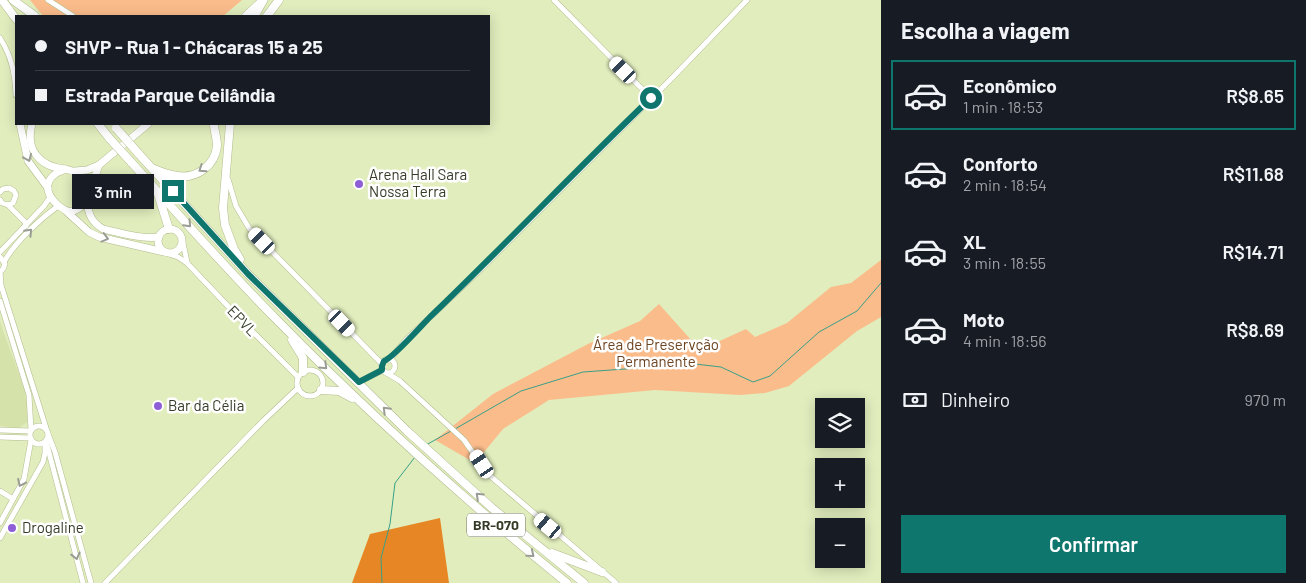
<!DOCTYPE html>
<html lang="pt">
<meta charset="utf-8">
<style>
:root{--surface:#171b24;--page:#20242c;--text:#f1f3f6;--muted:#9ea1a6;--line:#363941;--accent:#0f766e}
body{margin:0;font-family:Barlow,sans-serif;background:var(--page);color:var(--text);height:100vh;display:flex;flex-direction:column;font-size:19px;white-space:nowrap}
*{box-sizing:border-box;margin:0}
p{font-size:16px;color:var(--muted)}
.icon{flex:none;width:28px;height:28px;fill:none;stroke:currentColor;stroke-width:2;stroke-linecap:round;stroke-linejoin:round}
.map{position:relative;flex:1;overflow:hidden}
.drawer{display:flex;flex-direction:column;background:var(--surface);width:425px}
.drawer>*{flex:none}
.banner{position:absolute;left:15px;top:15px;width:475px;height:110px;border-radius:0px;box-shadow:0 2px 12px #0003;display:grid;align-content:center;height:110px;padding:0 20px;background:var(--surface)}
.fabs{position:absolute;left:815px;top:398px;display:grid;gap:10px}
.fabs a{display:grid;place-items:center;width:50px;height:50px;border-radius:0px;background:var(--surface);box-shadow:0 2px 12px #0003;font-size:25px}
.end{position:absolute;width:22px;height:22px;margin:-11px;border:6px solid #0f766e;background:#fff;box-shadow:0 0 0 2px #fff}
.from{border-radius:50%}
.bubble{position:absolute;height:35px;border-radius:0px;background:var(--surface);box-shadow:0 2px 12px #0003;font-size:16px;font-weight:600;line-height:35px;text-align:center}
.car{position:absolute;width:15px;height:30px;margin:-15px -8px;border-radius:6px;box-shadow:0 0 4px 1px #0007;background:linear-gradient(#fff 24%,#345 0 40%,#fff 0 76%,#345 0 86%,#fff 0)}
.banner b{display:flex;align-items:center;gap:18px;height:48px;font-size:19px}
.banner b+b{border-top:1px solid var(--line)}
.banner i{width:12px;height:12px;background:var(--text)}
ul{padding:0;list-style:none}
li{display:flex;align-items:center;gap:15px;height:70px;margin:0 10px 8px;padding:0 10px;border:2px solid transparent;border-radius:0px}
li div{flex:1}
li b{display:block;font-size:19px}
li em{font-style:normal;font-weight:600}
li.current{border-color:var(--accent)}
li>.icon{width:45px;height:45px;stroke-width:1.5}
h2{padding:0 20px;font-size:22px;line-height:60px}
.pay{display:flex;align-items:center;gap:12px;height:55px;padding:0 20px;font-size:19px}
.pay p{margin-inline-start:auto}
.button{display:flex;gap:10px;margin-top:auto;padding:10px 20px}
.button a{flex:1;height:58px;border-radius:0px;background:var(--accent);color:#fff;font-size:20px;font-weight:600;line-height:58px;text-align:center}
main{display:flex;flex:1;min-height:0}
.map>svg:first-child{display:block}
.built{fill:#d5e3ab}
.green{fill:#fbbc8b}
.forest{fill:#e78624}
.lines{fill:none;stroke-linecap:round;stroke-linejoin:round}
.stream{stroke:#38a089;stroke-width:1}
.minor-casing{stroke:#b1bc8d;stroke-width:6}
.major-casing{stroke:#b1bc8d;stroke-width:8}
.highway-casing{stroke:#b1bc8d;stroke-width:9}
.minor{stroke:#fff;stroke-width:5}
.major{stroke:#fff;stroke-width:7}
.highway{stroke:#fff;stroke-width:8}
.highway-bridge-casing{stroke:#b1bc8d;stroke-width:9;stroke-linecap:butt}
.highway-bridge{stroke:#fff;stroke-width:8}
.oneway{stroke:#9a9d94}
.route{stroke:#0f766e;stroke-width:6}
.poi-dot{fill:#8e5ed7;stroke:#fff;stroke-width:2}
.labels{text-anchor:middle;stroke-width:5;stroke-linejoin:round;paint-order:stroke}
.shield{fill:#fff;stroke:#727668;stroke-width:1}
.shield-label{font-size:14px;font-weight:bold;fill:#363b28}
.poi-label{font-size:15px;fill:#363b28;stroke:#fff;text-anchor:start}
.street-label{font-size:15px;fill:#363b28;stroke:#fff}
.park-label{font-size:15px;fill:#6d4421;stroke:#fff}
</style>
<main>
<div class="map">
<svg width="881" height="583" viewBox="0 0 881 583">
<rect width="100%" height="100%" fill="#e1edbd"/>
<polygon class="built" points="0,322 25,391 27,407 27,422 19,428 0,426"/>
<g class="green">
<polygon points="30,0 242,0 223,16 43,16"/>
<polygon points="881,260 881,317 857,331 789,386 765,393 740,395 655,390 549,400 503,429 475,463 435,440 493,394 588,344 640,321 659,304 700,350 746,329 755,337 787,323 831,287 851,283"/>
</g>
<polygon class="forest" points="440,518 449,583 352,583 370,534"/>
<g class="lines">
<g class="stream">
<polyline points="455,429 521,391 583,372 695,364 721,367 753,382 770,376 819,332 857,311 881,283"/>
<polyline points="426,445 451,431"/>
<polyline points="382,583 381,558 390,524 395,483 415,457"/>
</g>
<g class="minor-casing">
<g id="minor">
<polyline points="48,0 73,16"/>
<polyline points="554,0 651,98"/>
<path d="M 0,38 C 12,57 15,74 16,95"/>
<polyline points="228,179 236,206 249,228 382,364"/>
<polyline points="0,192 3,189 9,188 14,191 16,195 13,203 8,205 2,203 0,200"/>
<polyline points="8,205 25,222 26,226"/>
<polyline points="183,243 187,262"/>
<polyline points="0,252 44,206 50,197"/>
<polyline points="169,254 178,257 187,263 242,321 298,377"/>
<polyline points="0,257 5,264 3,269 0,272"/>
<path d="M 4,262 C 15,242 40,219 58,206"/>
<polyline points="0,272 1,285 46,428"/>
<polyline points="0,301 29,395 31,430"/>
<circle cx="388" cy="366" r="7"/>
<polyline points="389,360 407,339 482,268 674,76 747,0"/>
<circle cx="310" cy="383" r="13"/>
<polyline points="385,372 400,381 464,440 488,474 616,583"/>
<polyline points="359,382 383,370"/>
<circle cx="39" cy="435" r="9"/>
<polyline points="0,430 30,431"/>
<polyline points="48,434 55,452 91,583"/>
<polyline points="0,437 30,438"/>
<polyline points="46,441 83,583"/>
<polyline points="0,491 13,499"/>
<polyline points="0,523 24,479 31,440"/>
<polyline points="0,538 43,462 45,453 45,442"/>
<polyline points="105,583 263,421 298,388"/>
</g>
</g>
<g class="major-casing">
<g id="major">
<polyline points="255,16 264,0"/>
<polyline points="20,124 28,161 48,188"/>
<path d="M 32,124 C 25,150 40,167 65,169"/>
<path d="M 66,169 C 72,171 79,172 83,178 C 94,191 86,208 70,212 C 56,208 38,188 54,175 C 57,172 62,171 66,169 Z"/>
<polyline points="75,171 87,170 99,165 148,124"/>
<polyline points="89,193 99,165"/>
<path d="M 87,200 C 88,213 91,222 103,229 C 121,233 139,239 159,237"/>
<polyline points="66,211 89,232 99,237 164,252"/>
<circle cx="170" cy="241" r="12"/>
</g>
</g>
<g class="highway-casing">
<g id="highway">
<polyline points="2,0 16,19"/>
<polyline points="13,0 35,16"/>
<polyline points="246,16 263,0"/>
<polyline points="267,16 279,0"/>
<polyline points="98,124 110,139"/>
<polyline points="230,124 223,208 225,225 234,249 240,259"/>
<polyline points="138,153 248,274 407,431 492,508 584,583"/>
<path d="M 131,162 C 179,215 227,270 278,321 C 369,414 466,501 567,583"/>
<path d="M 154,169 C 161,172 169,175 177,176 C 196,179 215,166 217,146 C 217,139 215,133 214,126"/>
<polyline points="158,194 169,229"/>
<polyline points="292,340 303,358 303,372"/>
<polyline points="321,390 339,391 352,398"/>
<polyline points="552,553 602,572"/>
</g>
</g>
<use href="#minor" class="minor"/>
<use href="#major" class="major"/>
<use href="#highway" class="highway"/>
<g class="highway-bridge-casing">
<g id="highway-bridge">
<polyline points="116,128 138,153"/>
<polyline points="110,139 131,162"/>
</g>
</g>
<use href="#highway-bridge" class="highway-bridge"/>
</g>
<defs><path id="oneway-chevron" d="M-2-3.5L2.5 0L-2 3.5" fill="none" stroke-width="1.6" stroke-linecap="round" stroke-linejoin="round" transform="scale(1.25)"/></defs>
<g class="oneway">
<use href="#oneway-chevron" transform="translate(28 158) rotate(67)"/>
<use href="#oneway-chevron" transform="translate(202 169) rotate(146)"/>
<use href="#oneway-chevron" transform="translate(188 224) rotate(47)"/>
<use href="#oneway-chevron" transform="translate(29 232) rotate(-46)"/>
<use href="#oneway-chevron" transform="translate(105 238) rotate(15)"/>
<use href="#oneway-chevron" transform="translate(324 366) rotate(44)"/>
<use href="#oneway-chevron" transform="translate(386 410) rotate(-135)"/>
<use href="#oneway-chevron" transform="translate(21 483) rotate(115)"/>
<use href="#oneway-chevron" transform="translate(479 496) rotate(-137)"/>
<use href="#oneway-chevron" transform="translate(531 554) rotate(39)"/>
<use href="#oneway-chevron" transform="translate(76 556) rotate(76)"/>
</g>
<g class="lines">
<path class="route" d="M 173,191 L 248,274 L 359,382 L 382,370 L 382,366 L 384,361 C 393,358 421,326 430,317 C 505,245 576,170 651,98"/>
</g>
<g class="poi-dot">
<circle cx="359" cy="184" r="5"/>
<circle cx="158" cy="406" r="5"/>
<circle cx="12" cy="528" r="5"/>
</g>
<g class="labels">
<rect class="shield" x="467" y="513.5" width="58" height="23" rx="4"/>
<g class="shield-label">
<text x="496" y="530">BR-070</text>
</g>
<g class="poi-label">
<text x="369" y="180">Arena Hall Sara<tspan x="369" dy="17">Nossa Terra</tspan></text>
<text x="168" y="411">Bar da Célia</text>
<text x="22" y="533">Drogaline</text>
</g>
<g class="street-label">
<text transform="translate(242 321) rotate(46)" y="5">EPVL</text>
</g>
<g class="park-label">
<text x="656" y="350">Área de Preservção<tspan x="656" dy="17">Permanente</tspan></text>
</g>
</g>
</svg>
<div class="fabs">
<a><svg class="icon" aria-label="layers" viewBox="0 0 24 24"><path d="M12 4l9 5-9 5-9-5zM3 14l9 5 9-5"/></svg></a>
<a>+</a>
<a>−</a>
</div>
<i class="end from" style="left:651px;top:98px"></i>
<i class="end" style="left:173px;top:191px"></i>
<div class="bubble" style="left:72px;top:174px;width:82px">3 min</div>
<i class="car" style="left:623px;top:70px;rotate:315deg"></i>
<i class="car" style="left:262px;top:241px;rotate:316deg"></i>
<i class="car" style="left:342px;top:323px;rotate:136deg"></i>
<i class="car" style="left:482px;top:464px;rotate:327deg"></i>
<i class="car" style="left:548px;top:526px;rotate:310deg"></i>
<div class="banner">
<b><i class="from"></i>SHVP - Rua 1 - Chácaras 15 a 25</b>
<b><i></i>Estrada Parque Ceilândia</b>
</div>
</div>
<section class="drawer">
<h2>Escolha a viagem</h2>
<ul>
<li class="current"><svg class="icon" aria-label="car" viewBox="0 0 24 24"><path d="M5 17H2v-5l4-1 3-4h7l3 4 3 1v5h-3M9 17h6M6 11h13"/><circle cx="7" cy="17" r="2"/><circle cx="17" cy="17" r="2"/></svg><div><b>Econômico</b><p>1 min · 18:53</p></div><em>R$8.65</em></li>
<li><svg class="icon" aria-label="car" viewBox="0 0 24 24"><path d="M5 17H2v-5l4-1 3-4h7l3 4 3 1v5h-3M9 17h6M6 11h13"/><circle cx="7" cy="17" r="2"/><circle cx="17" cy="17" r="2"/></svg><div><b>Conforto</b><p>2 min · 18:54</p></div><em>R$11.68</em></li>
<li><svg class="icon" aria-label="car" viewBox="0 0 24 24"><path d="M5 17H2v-5l4-1 3-4h7l3 4 3 1v5h-3M9 17h6M6 11h13"/><circle cx="7" cy="17" r="2"/><circle cx="17" cy="17" r="2"/></svg><div><b>XL</b><p>3 min · 18:55</p></div><em>R$14.71</em></li>
<li><svg class="icon" aria-label="car" viewBox="0 0 24 24"><path d="M5 17H2v-5l4-1 3-4h7l3 4 3 1v5h-3M9 17h6M6 11h13"/><circle cx="7" cy="17" r="2"/><circle cx="17" cy="17" r="2"/></svg><div><b>Moto</b><p>4 min · 18:56</p></div><em>R$8.69</em></li>
</ul>
<div class="pay"><svg class="icon" aria-label="cash" viewBox="0 0 24 24"><path d="M3 7h18v10H3z"/><circle cx="12" cy="12" r="2"/></svg>Dinheiro<p>970 m</p></div>
<div class="button"><a>Confirmar</a></div>
</section>
</main>
